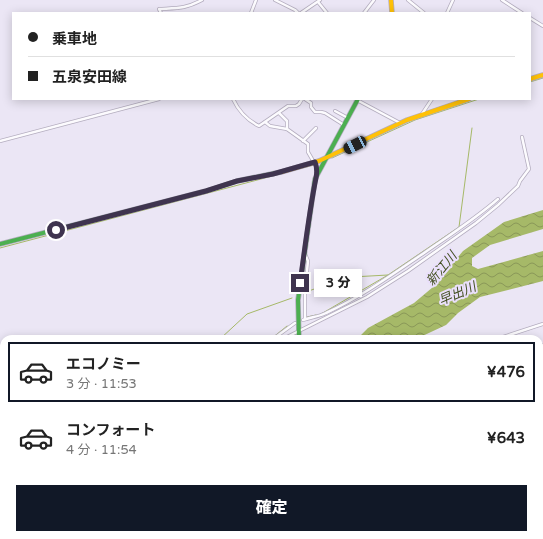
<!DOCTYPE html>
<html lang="ja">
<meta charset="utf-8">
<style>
:root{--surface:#fff;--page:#f2f2f2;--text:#222;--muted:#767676;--line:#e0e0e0;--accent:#111827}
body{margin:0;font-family:"Varela Round","Noto Sans JP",sans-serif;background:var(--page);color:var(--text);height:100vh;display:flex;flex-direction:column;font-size:15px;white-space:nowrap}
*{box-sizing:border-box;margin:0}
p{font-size:13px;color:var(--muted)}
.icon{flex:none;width:22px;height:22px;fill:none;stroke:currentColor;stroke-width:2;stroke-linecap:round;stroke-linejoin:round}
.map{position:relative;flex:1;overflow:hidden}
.panel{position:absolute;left:0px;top:335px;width:543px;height:204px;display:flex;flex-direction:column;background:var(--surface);border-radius:12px 12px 0 0;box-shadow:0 2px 10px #0003}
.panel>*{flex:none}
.hud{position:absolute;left:12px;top:12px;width:519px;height:88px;border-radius:0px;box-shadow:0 2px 10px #0003;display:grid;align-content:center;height:88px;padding:0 16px;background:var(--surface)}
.end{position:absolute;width:18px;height:18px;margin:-9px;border:5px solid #3f344f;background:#fff;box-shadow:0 0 0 2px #fff}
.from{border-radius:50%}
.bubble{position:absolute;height:28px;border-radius:0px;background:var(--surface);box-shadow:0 2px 10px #0003;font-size:13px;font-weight:800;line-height:28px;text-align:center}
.car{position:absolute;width:12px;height:24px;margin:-12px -6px;border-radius:5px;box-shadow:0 0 3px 1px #0007;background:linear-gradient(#222 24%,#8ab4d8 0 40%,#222 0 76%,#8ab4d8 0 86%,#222 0)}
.hud b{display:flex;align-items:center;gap:14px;height:38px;font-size:15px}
.hud b+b{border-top:1px solid var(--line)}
.hud i{width:10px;height:10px;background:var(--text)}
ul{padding:7px 0 0;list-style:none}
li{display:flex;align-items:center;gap:12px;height:60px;margin:0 8px 6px;padding:0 8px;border:2px solid transparent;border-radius:0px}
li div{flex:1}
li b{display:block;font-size:15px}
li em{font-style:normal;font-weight:800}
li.on{border-color:var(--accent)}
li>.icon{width:36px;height:36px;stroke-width:1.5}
.button{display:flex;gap:8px;margin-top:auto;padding:8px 16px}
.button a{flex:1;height:46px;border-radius:0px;background:var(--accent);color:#fff;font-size:16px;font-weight:800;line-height:46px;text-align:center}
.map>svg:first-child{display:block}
.water{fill:url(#water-waves)}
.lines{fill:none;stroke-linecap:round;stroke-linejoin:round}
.stream{stroke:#a6b968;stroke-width:1}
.street-casing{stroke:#b4adbf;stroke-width:4}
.fast-casing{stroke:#b4adbf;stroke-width:5.5}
.slow-casing{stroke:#b4adbf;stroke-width:5.5}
.street{stroke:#fcfbfe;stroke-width:2.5}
.fast{stroke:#4caf50;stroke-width:4}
.slow{stroke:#ffc107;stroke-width:4}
.route{stroke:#3f344f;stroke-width:5}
.labels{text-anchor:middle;stroke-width:4;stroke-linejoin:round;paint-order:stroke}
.water-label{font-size:13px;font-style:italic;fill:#435021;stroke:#eae0fb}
</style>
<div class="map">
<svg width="543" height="539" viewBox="0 0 543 539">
<defs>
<pattern id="water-waves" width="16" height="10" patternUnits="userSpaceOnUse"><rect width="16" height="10" fill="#a6b968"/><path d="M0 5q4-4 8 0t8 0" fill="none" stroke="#899758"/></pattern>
</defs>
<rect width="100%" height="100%" fill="#ebe6f5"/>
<polygon class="water" points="543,210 543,229 490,245 472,258 472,266 478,269 543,251 543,281 480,297 458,313 446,325 416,339 357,339 368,328 414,303 433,287 463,251 504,222"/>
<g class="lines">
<g class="stream">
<polyline points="530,82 543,78"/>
<polyline points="332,158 415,120 479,99"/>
<polyline points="0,248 314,165"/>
<polyline points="306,292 339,280 352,277 388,275"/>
<polyline points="321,314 388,275 459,227 472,128"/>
<polyline points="307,317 316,315"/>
<polyline points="220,339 247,314 292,298"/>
<polyline points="271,339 287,326"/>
<polyline points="0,462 4,462"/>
<polyline points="1,466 4,465"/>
</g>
<g class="street-casing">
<g id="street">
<polyline points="275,0 295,10 298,13"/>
<polyline points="408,0 424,13"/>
<polyline points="502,0 522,13"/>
<polyline points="318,2 327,13"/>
<path d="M 161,13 L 159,9 C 178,8 185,9 202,0"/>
<polyline points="251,13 256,0"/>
<polyline points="301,13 320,0"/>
<polyline points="364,13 374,0"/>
<polyline points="447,13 453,0"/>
<polyline points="530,18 543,26"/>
<path d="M 233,99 C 239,112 247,120 259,126 L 288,106 L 296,106 L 299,104 L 302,99"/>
<polyline points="305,99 311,103 311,107 315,112 321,112 325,113 344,125"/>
<polyline points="355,99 400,123"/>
<polyline points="335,111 348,118"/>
<polyline points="279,113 287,121 287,129 308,144 308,152 316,166 316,176"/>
<polyline points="422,114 432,99"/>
<polyline points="265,122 270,126 287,129"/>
<polyline points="0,141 159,99"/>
<polyline points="303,141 316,128"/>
<polyline points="305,254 308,261 305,291 305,319"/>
<path d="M 303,320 C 311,317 318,317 326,313 C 361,297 393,274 424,253 C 450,235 475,219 498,199"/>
<polyline points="273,339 295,323"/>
<polyline points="283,339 367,297 408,271 476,223 498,205 518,186 520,181 529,169 522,137"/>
<polyline points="497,339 543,324"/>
<polyline points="539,349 543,345"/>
<polyline points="539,457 543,460"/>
<polyline points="0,468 4,467"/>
<polyline points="0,474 4,472"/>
<polyline points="0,530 6,539"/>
<polyline points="348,535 354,539"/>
<polyline points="429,535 435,539"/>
<polyline points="63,539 72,535"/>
<polyline points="450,539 453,535"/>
</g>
</g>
<g class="fast-casing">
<g id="fast">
<polyline points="0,244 206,191 237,181 281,172"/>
<polyline points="299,339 298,300 315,179 358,99"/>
<polyline points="182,535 188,539"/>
<polyline points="166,539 168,535"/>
<polyline points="394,539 396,535"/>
</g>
</g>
<g class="slow-casing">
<g id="slow">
<polyline points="391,0 392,13"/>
<polyline points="530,79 543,75"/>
<polyline points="281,172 319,161 407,120 469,99"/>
<polyline points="539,353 543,349"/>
</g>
</g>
<use href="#street" class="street"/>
<use href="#fast" class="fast"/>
<use href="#slow" class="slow"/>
</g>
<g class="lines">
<path class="route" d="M 56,230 L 206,191 L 237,181 L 273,174 L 315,162 C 317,167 317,173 316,178 C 309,212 305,248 300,283"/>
</g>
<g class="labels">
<g class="water-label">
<text transform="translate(441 268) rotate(-50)" y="5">新江川</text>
<text transform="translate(457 293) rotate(-23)" y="5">早出川</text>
</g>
</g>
</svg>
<i class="end from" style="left:56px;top:230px"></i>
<i class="end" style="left:300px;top:283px"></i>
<div class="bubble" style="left:314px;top:269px;width:48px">3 分</div>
<i class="car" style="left:355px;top:145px;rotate:244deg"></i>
<div class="hud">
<b><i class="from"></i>乗車地</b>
<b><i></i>五泉安田線</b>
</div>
<section class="panel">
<ul>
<li class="on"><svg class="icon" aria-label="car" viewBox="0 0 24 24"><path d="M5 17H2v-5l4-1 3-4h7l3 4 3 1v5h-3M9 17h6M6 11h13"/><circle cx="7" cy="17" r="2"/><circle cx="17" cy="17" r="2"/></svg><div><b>エコノミー</b><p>3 分 · 11:53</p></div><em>¥476</em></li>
<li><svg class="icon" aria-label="car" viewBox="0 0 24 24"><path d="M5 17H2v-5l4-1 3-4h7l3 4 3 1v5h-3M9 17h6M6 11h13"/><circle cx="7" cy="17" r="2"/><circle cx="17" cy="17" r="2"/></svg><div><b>コンフォート</b><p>4 分 · 11:54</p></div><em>¥643</em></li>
</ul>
<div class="button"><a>確定</a></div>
</section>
</div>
